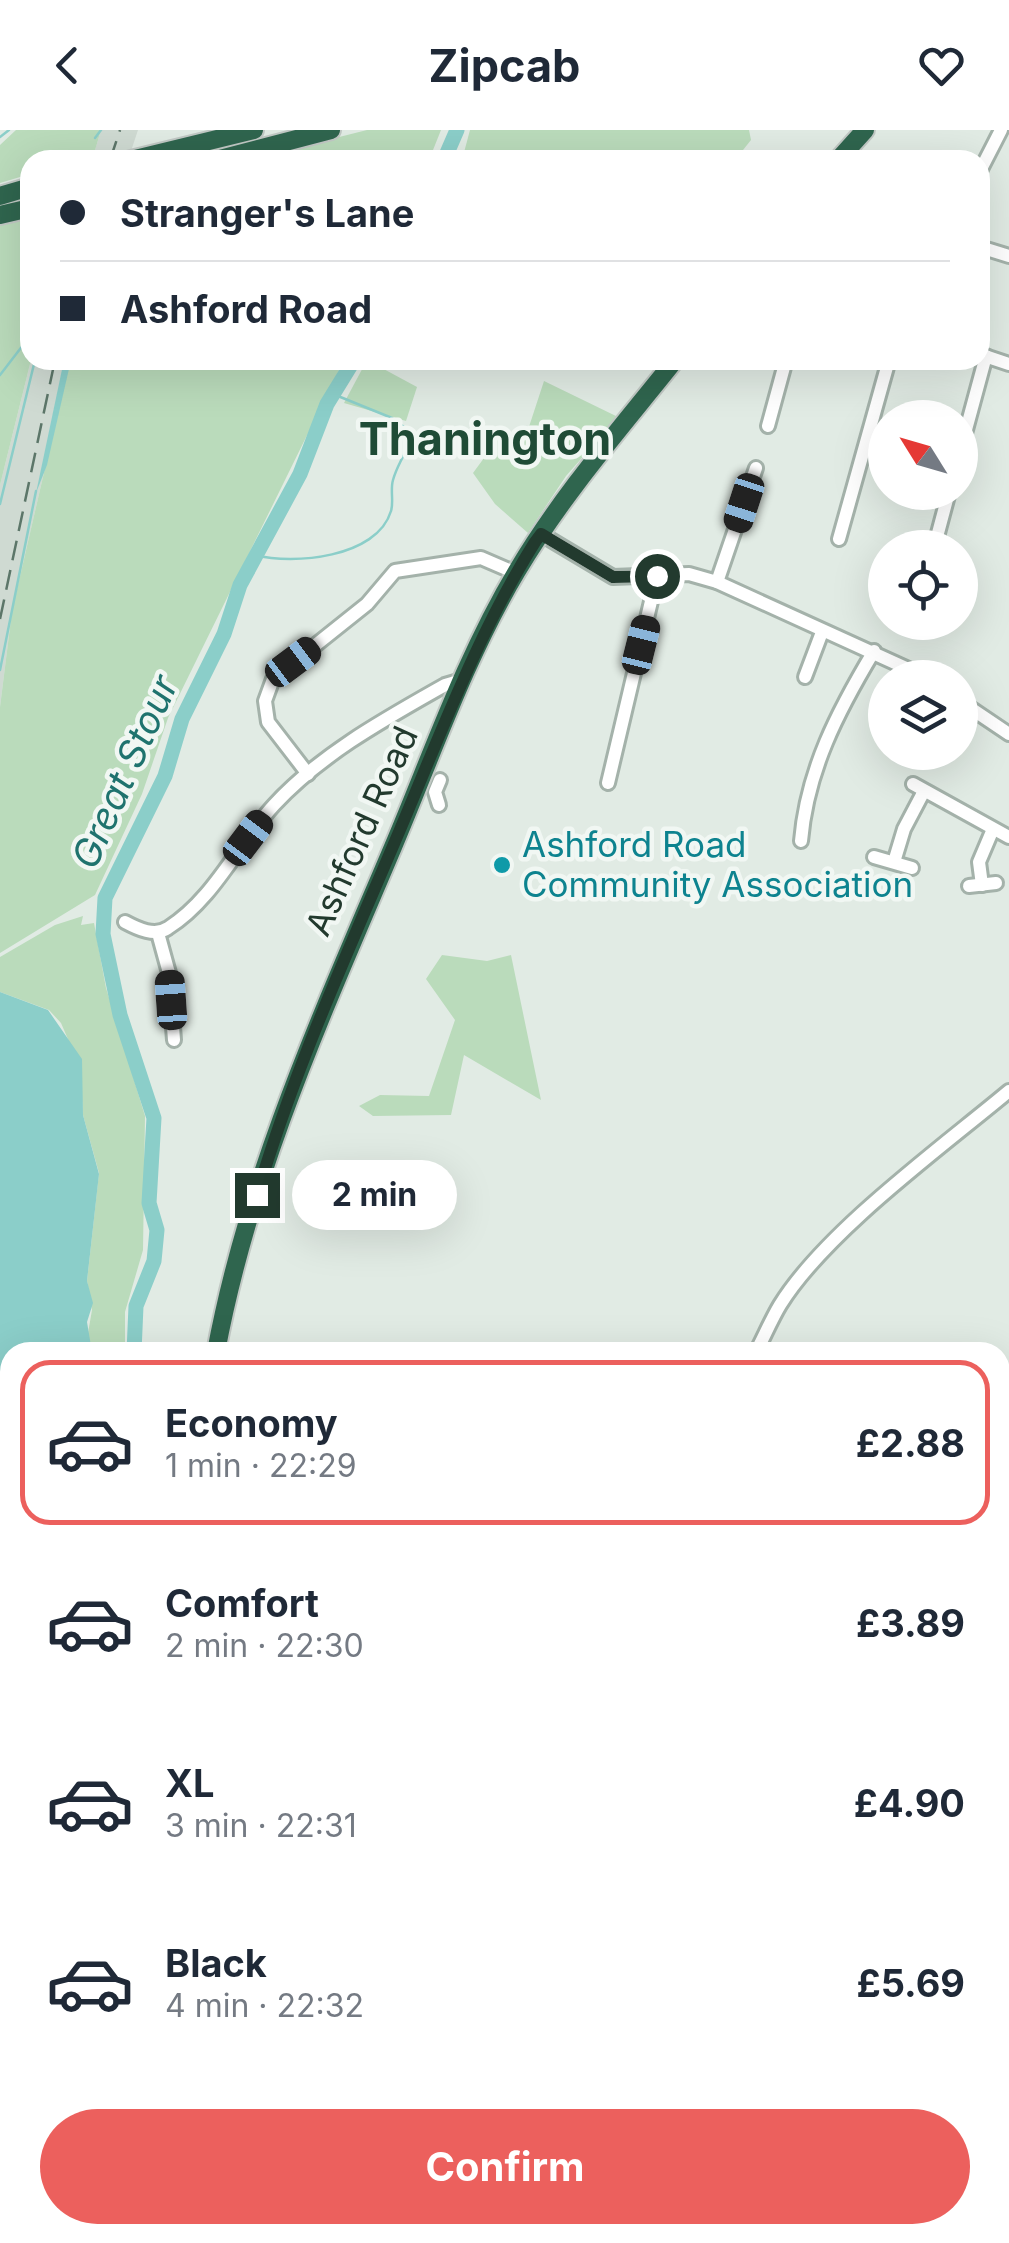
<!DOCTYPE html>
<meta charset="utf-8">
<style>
:root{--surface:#fff;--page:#f6f6f7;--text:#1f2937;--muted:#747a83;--line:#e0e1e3;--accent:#ec605d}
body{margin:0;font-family:Inter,sans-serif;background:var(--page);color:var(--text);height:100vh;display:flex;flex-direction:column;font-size:38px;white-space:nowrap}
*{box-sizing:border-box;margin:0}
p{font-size:32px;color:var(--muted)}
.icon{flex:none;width:55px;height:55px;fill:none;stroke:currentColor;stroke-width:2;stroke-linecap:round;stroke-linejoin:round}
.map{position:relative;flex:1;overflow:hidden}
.side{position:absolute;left:0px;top:1212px;width:1010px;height:902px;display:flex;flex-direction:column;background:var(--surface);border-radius:30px 30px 0 0;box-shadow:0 10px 40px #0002}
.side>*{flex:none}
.banner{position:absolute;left:20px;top:20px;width:970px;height:220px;border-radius:30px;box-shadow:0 10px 40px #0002;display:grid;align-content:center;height:220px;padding:0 40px;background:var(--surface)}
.needle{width:65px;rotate:307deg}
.buttons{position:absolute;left:868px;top:270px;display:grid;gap:20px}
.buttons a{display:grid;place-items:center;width:110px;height:110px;border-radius:50%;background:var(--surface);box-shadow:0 10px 40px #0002;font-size:50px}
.end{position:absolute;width:45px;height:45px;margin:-22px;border:12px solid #223a2e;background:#fff;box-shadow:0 0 0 5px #fff}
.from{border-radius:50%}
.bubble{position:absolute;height:70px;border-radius:35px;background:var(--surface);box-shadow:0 10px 40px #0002;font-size:32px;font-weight:700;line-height:70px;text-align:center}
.car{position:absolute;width:30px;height:60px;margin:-30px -15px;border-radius:12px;box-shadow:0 0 8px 2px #0007;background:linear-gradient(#222 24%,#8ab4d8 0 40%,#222 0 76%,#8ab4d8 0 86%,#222 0)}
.banner b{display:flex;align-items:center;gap:35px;height:95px;font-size:38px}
.banner b+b{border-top:2px solid var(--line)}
.banner i{width:25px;height:25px;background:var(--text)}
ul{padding:18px 0 0;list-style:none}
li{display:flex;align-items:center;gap:30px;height:165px;margin:0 20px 15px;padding:0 20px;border:5px solid transparent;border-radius:30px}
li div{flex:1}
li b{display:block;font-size:38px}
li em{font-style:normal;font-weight:700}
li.on{border-color:var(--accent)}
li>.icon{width:90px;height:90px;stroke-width:1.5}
.button{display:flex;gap:20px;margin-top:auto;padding:20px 40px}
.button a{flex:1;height:115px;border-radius:60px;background:var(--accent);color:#fff;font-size:40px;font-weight:700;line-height:115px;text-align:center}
header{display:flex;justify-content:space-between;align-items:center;height:130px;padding:0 40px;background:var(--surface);font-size:45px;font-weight:700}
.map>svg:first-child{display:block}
.built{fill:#cfdad2}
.green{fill:#badbbb}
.water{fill:#8bcec9}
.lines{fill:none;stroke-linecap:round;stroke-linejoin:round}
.stream{stroke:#8bcec9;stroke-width:2.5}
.river{stroke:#8bcec9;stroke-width:15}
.minor-casing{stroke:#a4b2aa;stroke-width:18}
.highway-casing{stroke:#c1c8c4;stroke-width:22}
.minor{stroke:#fff;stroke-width:12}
.highway{stroke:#2f654e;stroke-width:18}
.rail{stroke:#5c7669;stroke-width:2.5;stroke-dasharray:20 10;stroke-linecap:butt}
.route{stroke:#223a2e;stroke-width:12}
.culture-dot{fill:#0f9aa8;stroke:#f1f7f3;stroke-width:4}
.labels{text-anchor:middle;stroke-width:9;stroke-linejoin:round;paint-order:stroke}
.street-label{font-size:35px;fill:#223a2e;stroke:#f1f7f3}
.culture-label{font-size:35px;fill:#0d838f;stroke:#f1f7f3;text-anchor:start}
.water-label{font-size:38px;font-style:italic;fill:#1f736e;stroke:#f1f7f3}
.district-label{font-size:45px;font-weight:bold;fill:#1f4b36;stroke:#f1f7f3}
</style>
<header><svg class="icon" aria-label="back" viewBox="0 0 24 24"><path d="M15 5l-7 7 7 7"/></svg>Zipcab<svg class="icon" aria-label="heart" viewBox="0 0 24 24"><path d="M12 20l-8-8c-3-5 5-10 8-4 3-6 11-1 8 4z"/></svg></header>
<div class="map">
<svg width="1009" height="2113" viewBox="0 0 1009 2113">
<rect width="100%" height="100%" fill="#e1ebe4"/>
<g class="built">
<polygon points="101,0 138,0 128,30 92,30"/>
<polygon points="31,230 70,230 12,481 0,577 0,355"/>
<polygon points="0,1368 10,1444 10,1639 0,1590"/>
</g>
<g class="green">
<polygon points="16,0 101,0 93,27 30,30 30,44 0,53 0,15"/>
<polygon points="367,0 441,0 429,30 248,30"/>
<polygon points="470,0 749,0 751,10 735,30 462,30"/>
<polygon points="30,85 31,230 0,355 0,93"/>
<polygon points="70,230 344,230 168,588 142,664 95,765 0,823 0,577 12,481"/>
<polygon points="367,230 417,257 406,291 344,273"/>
<polygon points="544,251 618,287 566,346 528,403 495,374 473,343 498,309 524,312"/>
<polygon points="83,786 81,795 94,793 106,858 145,986 143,1120 125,1182 125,1222 92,1222 87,1209 92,1180 87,1151 99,1043 83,985 80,937 61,893 49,880 0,862 0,827 55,795"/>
<polygon points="442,825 487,831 511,825 541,970 464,925 451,985 373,986 359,976 380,965 429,966 455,890 426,849"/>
<polygon points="0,1256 10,1282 10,1444 0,1368"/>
<polygon points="1009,1547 1009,2113 976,2113 975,2105 1000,2105 1000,1585"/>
<polygon points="0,1585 10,1634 10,1736 0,1738"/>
<polygon points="208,2105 339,2105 342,2113 200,2113"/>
<polygon points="356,2105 598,2105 608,2113 360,2113"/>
</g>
<g class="water">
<polygon points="64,230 71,230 47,335 36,363"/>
<polygon points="0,862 48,880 82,929 83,985 99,1044 87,1151 93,1173 87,1192 92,1222 10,1222 10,1282 0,1256"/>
<polygon points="0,1764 5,1764 10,1782 10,2035 2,2041 0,2057"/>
</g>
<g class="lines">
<g class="stream">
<polyline points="0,7 9,0"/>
<polyline points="95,8 101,0"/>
<polyline points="0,245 30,206"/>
<polyline points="0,374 35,230"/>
<path d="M 255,425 C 293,435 377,428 391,381 C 394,372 390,360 393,350 C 399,329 408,326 408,300 L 392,288 L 333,264"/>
<polyline points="0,540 36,361"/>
<polyline points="0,1573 10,1622"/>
<polyline points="157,2105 160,2113"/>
</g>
<g class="river">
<polyline points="444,30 457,0"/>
<polyline points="134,1222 136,1176 154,1131 157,1100 149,1073 154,988 120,885 103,804 105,768 165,646 182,589 224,504 240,455 300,344 327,274 354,230"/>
<polyline points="346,2105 350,2113"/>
</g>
<g class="minor-casing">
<g id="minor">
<polyline points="980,41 1001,0"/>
<polyline points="980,117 1009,126"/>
<polyline points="982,225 1009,234"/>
<polyline points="768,296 786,230"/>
<polyline points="960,322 986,226"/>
<polyline points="541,404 613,447 689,444 717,452 928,548"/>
<polyline points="839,409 889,230"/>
<polyline points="934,418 949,362"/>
<polyline points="717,452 756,338"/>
<polyline points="805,547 822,502"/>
<polyline points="960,571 1009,604"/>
<polyline points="308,644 268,592 265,571 273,549 367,474 395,441 481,428 516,443"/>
<polyline points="608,653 657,446"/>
<polyline points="913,654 1009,707"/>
<polyline points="439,675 435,662 440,650"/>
<path d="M 801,711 C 807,640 838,581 874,521"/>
<polyline points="874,727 912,738"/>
<polyline points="894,732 904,699 924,661"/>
<polyline points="982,755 979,732 993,699"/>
<polyline points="969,756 996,753"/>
<path d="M 125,792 C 138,799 155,807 168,798 C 214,769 238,714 274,675 C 321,624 385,589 445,555 L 462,550"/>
<polyline points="158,803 169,843 174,910"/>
<path d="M 756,1222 C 764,1207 771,1190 780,1175 C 825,1102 942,1017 1009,961"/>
<polyline points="1000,1575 1005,1554 1009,1432"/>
<polyline points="624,2105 634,2113"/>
<polyline points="972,2105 972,2113"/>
<polyline points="823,2113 827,2105"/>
</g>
</g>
<g class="highway-casing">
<g id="highway">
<polyline points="131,30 254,0"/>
<polyline points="216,30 331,0"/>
<polyline points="838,30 865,0"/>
<polyline points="0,66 30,57"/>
<polyline points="0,85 30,78"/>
<path d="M 216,1222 C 249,1044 323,882 393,717 C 432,625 465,528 517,441 C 562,365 620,299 675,230"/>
<polyline points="186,2113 194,2105"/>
</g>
</g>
<use href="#minor" class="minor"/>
<use href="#highway" class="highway"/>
<g class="rail">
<polyline points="110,30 120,0"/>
<polyline points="0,489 55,230"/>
<polyline points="0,1453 10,1509"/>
<polyline points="2,1498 10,1542"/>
<polyline points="173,2105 176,2113"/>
</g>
</g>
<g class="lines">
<path class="route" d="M 257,1065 C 294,939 348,822 399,702 C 441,603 478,503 535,412 L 541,404 L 613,447 L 657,446"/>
</g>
<circle class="culture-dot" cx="502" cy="735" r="10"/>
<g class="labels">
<g class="street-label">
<text transform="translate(362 701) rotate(-66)" y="12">Ashford Road</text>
</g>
<g class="culture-label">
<text x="522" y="727">Ashford Road<tspan x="522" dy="40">Community Association</tspan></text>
</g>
<g class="water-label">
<text transform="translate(125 642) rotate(-66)" y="13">Great Stour</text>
</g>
<g class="district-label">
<text x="485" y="325">Thanington</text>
</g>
</g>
</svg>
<div class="buttons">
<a><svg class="needle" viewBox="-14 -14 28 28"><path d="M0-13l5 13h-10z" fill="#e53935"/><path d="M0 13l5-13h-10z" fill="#747a83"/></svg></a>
<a><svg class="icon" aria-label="locate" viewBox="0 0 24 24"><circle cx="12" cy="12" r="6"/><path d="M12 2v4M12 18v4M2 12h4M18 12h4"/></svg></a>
<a><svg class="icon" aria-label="layers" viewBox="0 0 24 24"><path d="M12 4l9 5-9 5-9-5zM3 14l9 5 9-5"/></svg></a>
</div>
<i class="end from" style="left:657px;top:446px"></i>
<i class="end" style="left:257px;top:1065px"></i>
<div class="bubble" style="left:292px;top:1030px;width:165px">2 min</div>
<i class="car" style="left:744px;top:373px;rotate:198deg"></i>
<i class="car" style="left:641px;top:515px;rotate:14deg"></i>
<i class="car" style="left:293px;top:532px;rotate:53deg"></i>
<i class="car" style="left:248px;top:708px;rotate:37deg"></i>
<i class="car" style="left:171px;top:870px;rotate:356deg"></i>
<div class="banner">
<b><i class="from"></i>Stranger's Lane</b>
<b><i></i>Ashford Road</b>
</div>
<section class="side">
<ul>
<li class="on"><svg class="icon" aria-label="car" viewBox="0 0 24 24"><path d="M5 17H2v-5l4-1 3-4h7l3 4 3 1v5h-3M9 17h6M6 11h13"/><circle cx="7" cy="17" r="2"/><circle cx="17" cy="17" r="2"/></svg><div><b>Economy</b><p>1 min · 22:29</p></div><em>£2.88</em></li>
<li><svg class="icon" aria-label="car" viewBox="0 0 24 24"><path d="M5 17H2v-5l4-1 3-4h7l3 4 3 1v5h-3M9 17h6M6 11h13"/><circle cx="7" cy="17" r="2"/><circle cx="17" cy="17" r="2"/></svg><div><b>Comfort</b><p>2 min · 22:30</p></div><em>£3.89</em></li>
<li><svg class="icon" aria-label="car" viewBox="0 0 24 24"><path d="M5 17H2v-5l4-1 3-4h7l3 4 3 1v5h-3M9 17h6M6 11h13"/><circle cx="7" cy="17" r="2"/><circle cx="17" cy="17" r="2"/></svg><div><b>XL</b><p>3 min · 22:31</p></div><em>£4.90</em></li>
<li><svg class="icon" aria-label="car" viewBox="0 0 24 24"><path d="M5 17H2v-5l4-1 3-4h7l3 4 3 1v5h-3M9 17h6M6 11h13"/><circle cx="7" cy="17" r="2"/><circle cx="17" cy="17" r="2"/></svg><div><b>Black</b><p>4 min · 22:32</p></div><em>£5.69</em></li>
</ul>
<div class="button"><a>Confirm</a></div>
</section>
</div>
